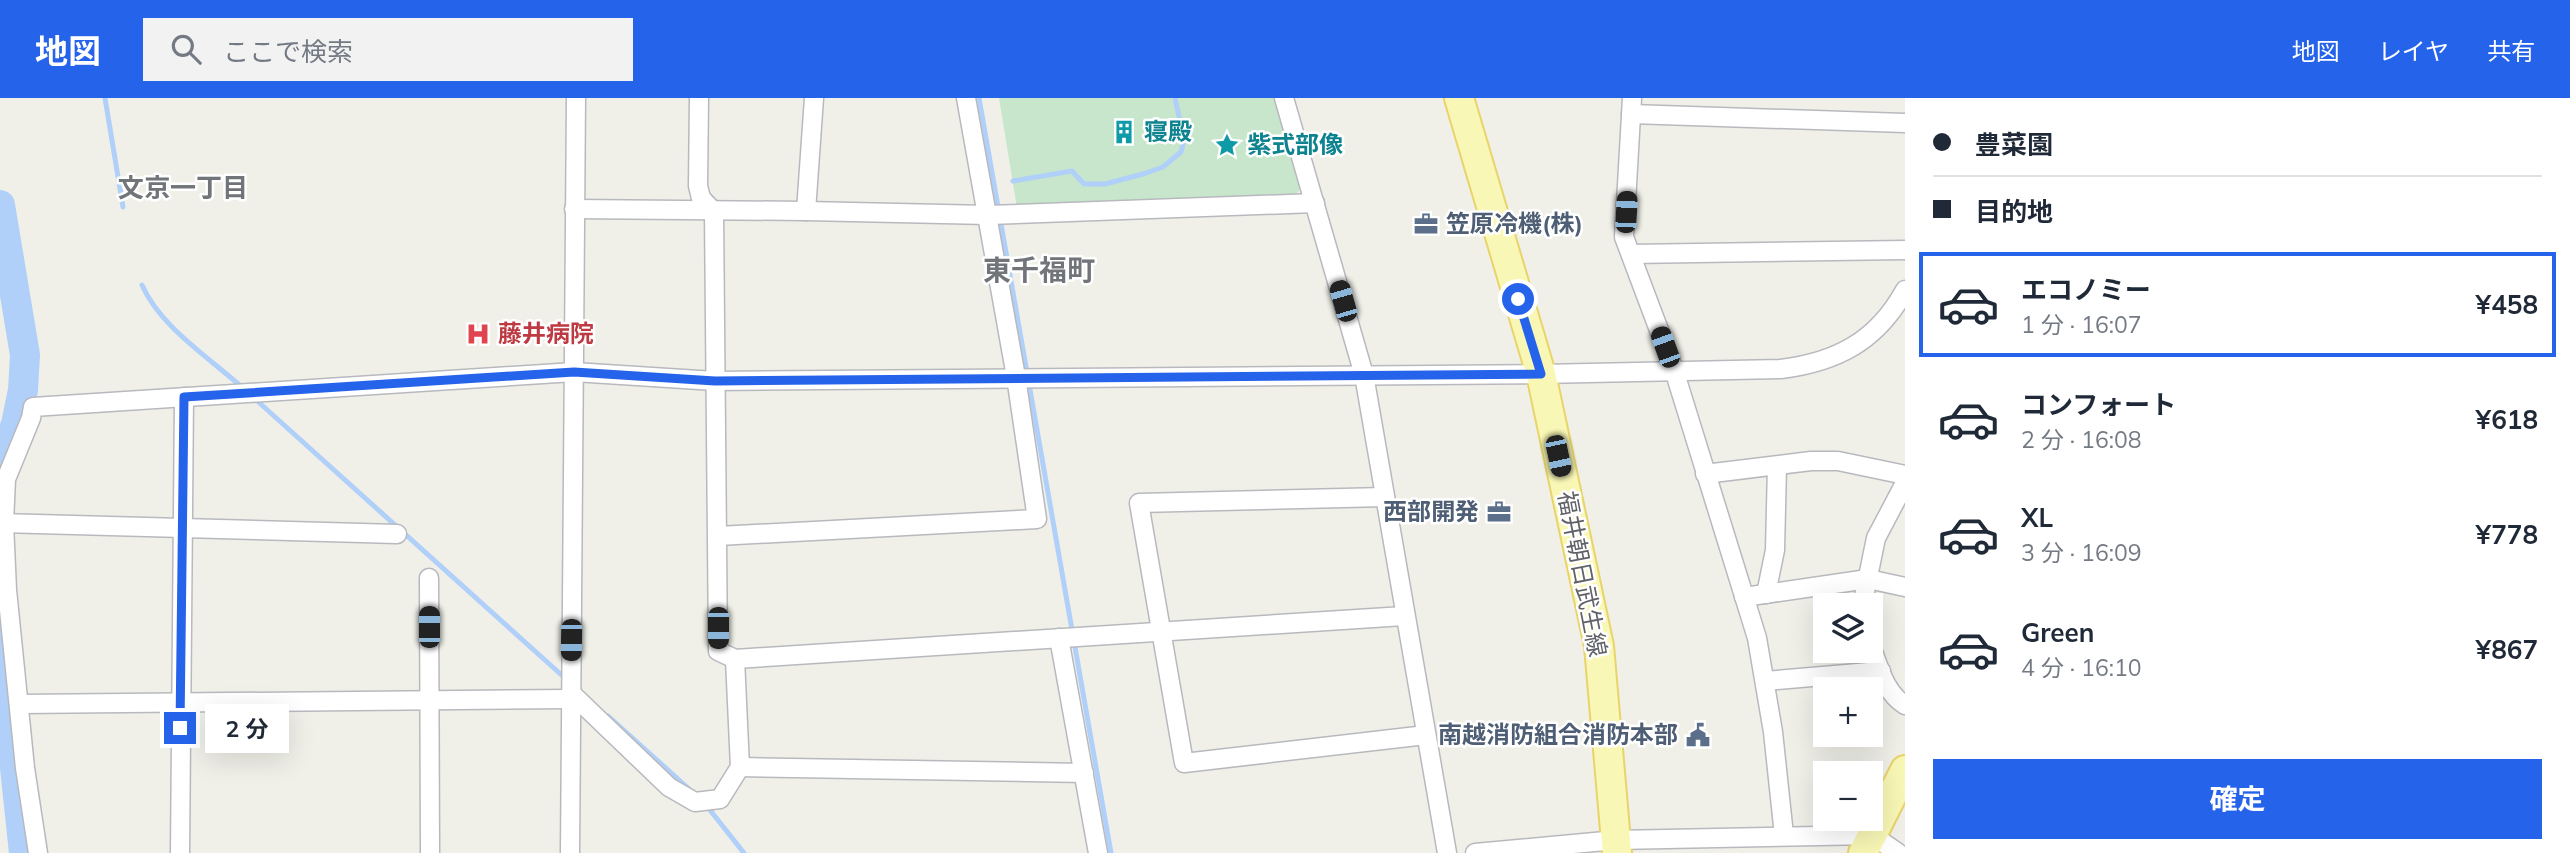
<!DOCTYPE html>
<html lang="ja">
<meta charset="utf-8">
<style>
:root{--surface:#fff;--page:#f2f2f3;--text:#1f2937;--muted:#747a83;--line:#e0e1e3;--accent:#2563eb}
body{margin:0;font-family:Mulish,"Noto Sans JP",sans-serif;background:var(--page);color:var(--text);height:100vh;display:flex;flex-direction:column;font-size:26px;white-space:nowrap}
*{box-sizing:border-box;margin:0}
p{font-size:23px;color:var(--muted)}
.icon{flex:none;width:38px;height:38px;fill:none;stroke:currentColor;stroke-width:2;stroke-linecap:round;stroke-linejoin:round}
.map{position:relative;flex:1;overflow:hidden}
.panel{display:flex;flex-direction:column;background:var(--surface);width:665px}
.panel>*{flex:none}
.guide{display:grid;align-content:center;height:154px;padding:0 28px;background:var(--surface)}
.buttons{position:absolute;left:1813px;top:495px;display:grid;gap:14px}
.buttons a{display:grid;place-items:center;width:70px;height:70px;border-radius:0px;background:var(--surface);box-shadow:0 7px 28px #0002;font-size:35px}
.end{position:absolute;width:32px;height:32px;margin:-16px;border:9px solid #2563eb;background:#fff;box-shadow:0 0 0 4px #fff}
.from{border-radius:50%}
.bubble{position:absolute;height:49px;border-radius:0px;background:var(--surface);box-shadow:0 7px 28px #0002;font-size:23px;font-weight:700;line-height:49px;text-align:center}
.car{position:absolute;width:21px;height:42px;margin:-21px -10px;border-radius:9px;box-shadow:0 0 5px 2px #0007;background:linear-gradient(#222 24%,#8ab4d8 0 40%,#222 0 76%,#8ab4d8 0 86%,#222 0)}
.guide b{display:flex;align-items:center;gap:24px;height:66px;font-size:26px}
.guide b+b{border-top:2px solid var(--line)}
.guide i{width:18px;height:18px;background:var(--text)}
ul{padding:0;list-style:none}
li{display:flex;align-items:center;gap:21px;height:105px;margin:0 14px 10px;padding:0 14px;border:4px solid transparent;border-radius:0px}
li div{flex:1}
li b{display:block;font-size:26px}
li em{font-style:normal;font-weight:700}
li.current{border-color:var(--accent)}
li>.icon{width:63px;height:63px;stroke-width:1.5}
.action{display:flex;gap:14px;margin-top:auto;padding:14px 28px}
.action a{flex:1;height:80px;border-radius:0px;background:var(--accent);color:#fff;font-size:28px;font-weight:700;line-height:80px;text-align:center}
header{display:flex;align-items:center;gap:42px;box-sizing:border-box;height:98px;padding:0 35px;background:var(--accent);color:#fff}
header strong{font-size:33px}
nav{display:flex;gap:38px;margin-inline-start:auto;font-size:24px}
.search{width:490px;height:63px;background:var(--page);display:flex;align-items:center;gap:18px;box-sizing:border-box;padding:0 24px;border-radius:0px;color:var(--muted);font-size:26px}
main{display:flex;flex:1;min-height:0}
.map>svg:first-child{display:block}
.green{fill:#c7e6cb}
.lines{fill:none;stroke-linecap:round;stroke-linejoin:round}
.stream{stroke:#b0d0f9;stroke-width:5}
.river{stroke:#b0d0f9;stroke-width:30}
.minor-casing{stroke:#b8b9be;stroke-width:21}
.primary-casing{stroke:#e8d46a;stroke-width:32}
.minor{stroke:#fff;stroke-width:18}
.primary{stroke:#f9f7b5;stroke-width:28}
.route{stroke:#2563eb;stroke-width:9}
.labels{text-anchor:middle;stroke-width:5;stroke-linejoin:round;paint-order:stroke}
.culture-label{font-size:24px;font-weight:bold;fill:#0d838f;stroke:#fff;text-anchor:start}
.service-label{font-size:24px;font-weight:bold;fill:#4e5e75;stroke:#fff;text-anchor:end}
.health-label{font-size:24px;font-weight:bold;fill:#be3a42;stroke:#fff;text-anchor:start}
.street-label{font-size:24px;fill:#606267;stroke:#fff}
.neighbourhood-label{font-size:26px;font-weight:bold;fill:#717479;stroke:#fff}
.quarter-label{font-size:28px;font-weight:bold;fill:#717479;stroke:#fff}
</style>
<header>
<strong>地図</strong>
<div class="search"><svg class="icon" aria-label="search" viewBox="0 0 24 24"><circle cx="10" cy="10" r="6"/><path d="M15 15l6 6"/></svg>ここで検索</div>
<nav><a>地図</a><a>レイヤ</a><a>共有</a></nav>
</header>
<main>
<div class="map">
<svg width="1905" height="755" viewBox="0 0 1905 755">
<rect width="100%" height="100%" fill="#f0f0e9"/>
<polygon class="green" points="999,0 1274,0 1301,90 1295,98 1017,110"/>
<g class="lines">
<g class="stream">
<polyline points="105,0 123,109"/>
<polyline points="979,0 1111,755"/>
<polyline points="1013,83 1072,73 1084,86 1105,86 1143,76 1163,69 1181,54 1184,42 1175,0"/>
<path d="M 142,187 C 161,230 210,260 244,291"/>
<polyline points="254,300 566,581"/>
<polyline points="608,618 689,691"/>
<polyline points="706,707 744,755"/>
</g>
<g class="river">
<polyline points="0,107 25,257 23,292 16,326 0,369"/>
<polyline points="0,528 24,755"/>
</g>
<g class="minor-casing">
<g id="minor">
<polyline points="699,0 698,88 701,100 714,114 718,553 735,561 1404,518"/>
<polyline points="1284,0 1364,277 1447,755"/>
<polyline points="1632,0 1624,139 1674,272 1757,540 1773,634 1784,737"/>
<polyline points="1631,16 1905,25"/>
<polyline points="574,111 806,113 988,117 1315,105"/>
<polyline points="806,113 814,0"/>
<polyline points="1631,156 1905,152"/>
<polyline points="1705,376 1811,363 1838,363 1905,377"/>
<polyline points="1385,399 1139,405 1184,665 1426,637"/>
<polyline points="0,425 397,436"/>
<polyline points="718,438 1037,421 1016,279 966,0"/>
<polyline points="429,480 430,755"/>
<polyline points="1766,496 1775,452 1777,368"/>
<polyline points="1744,499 1868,481 1905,489"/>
<polyline points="1862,508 1876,440 1905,385"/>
<polyline points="1059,540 1098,755"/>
<path d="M 1871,548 C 1879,569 1885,595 1905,607"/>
<polyline points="1765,583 1881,573"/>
<polyline points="571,595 669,689 695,704 720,701 740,669 735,561"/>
<polyline points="20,606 571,601"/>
<polyline points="740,669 1084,675"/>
<path d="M 38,755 L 25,670 L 7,492 L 4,425 L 6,381 L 31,320 L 33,309 L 574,274 L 715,283 L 1541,276 L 1781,271 C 1837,264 1877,243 1905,192"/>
<polyline points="180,755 184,299"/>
<polyline points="570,755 576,0"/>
<polyline points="1475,755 1616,742 1872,737 1898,755"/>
</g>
</g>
<g class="primary-casing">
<g id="primary">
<polyline points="1459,0 1541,276 1599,548 1617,755"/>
<polyline points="1863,755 1905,672"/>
</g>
</g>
<use href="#minor" class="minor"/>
<use href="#primary" class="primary"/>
</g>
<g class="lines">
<polyline class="route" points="180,630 184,299 574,274 715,283 1541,276 1518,201"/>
</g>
<defs>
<g id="building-bare" transform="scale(1.89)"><path d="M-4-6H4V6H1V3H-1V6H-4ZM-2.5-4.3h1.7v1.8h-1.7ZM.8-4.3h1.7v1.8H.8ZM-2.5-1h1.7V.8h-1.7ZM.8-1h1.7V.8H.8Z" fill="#0f9aa8" stroke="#fff" stroke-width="2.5" paint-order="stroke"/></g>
<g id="sight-bare" transform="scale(1.89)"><path d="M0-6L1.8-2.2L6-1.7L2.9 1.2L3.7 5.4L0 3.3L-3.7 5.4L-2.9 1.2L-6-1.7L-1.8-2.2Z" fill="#0f9aa8" stroke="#fff" stroke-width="2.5" paint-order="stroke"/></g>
<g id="office-bare" transform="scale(1.89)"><path d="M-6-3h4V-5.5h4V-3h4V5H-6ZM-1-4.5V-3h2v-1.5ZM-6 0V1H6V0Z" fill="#5c6f8a" stroke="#fff" stroke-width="2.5" paint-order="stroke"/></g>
<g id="hospital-bare" transform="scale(1.89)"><path d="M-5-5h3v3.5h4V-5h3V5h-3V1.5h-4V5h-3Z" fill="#e0444e" stroke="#fff" stroke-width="2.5" paint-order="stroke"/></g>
<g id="civic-bare" transform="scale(1.89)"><path d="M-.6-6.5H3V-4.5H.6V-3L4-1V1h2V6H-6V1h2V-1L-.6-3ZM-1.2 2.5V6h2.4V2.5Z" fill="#5c6f8a" stroke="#fff" stroke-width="2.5" paint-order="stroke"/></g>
</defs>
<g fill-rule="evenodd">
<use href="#building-bare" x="1124" y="34"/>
<use href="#sight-bare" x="1227" y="47"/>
<use href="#office-bare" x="1426" y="126"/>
<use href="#hospital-bare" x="478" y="236"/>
<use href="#office-bare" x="1499" y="414"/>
<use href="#civic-bare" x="1698" y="637"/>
</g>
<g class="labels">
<g class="culture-label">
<text x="1144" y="42">寝殿</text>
<text x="1247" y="55">紫式部像</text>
</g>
<g class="service-label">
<text x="1446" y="134" text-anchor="start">笠原冷機(株)</text>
<text x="1479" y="422">西部開発</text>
<text x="1678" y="645">南越消防組合消防本部</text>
</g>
<g class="health-label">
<text x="498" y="244">藤井病院</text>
</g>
<g class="street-label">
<text transform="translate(1582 476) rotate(79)" y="8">福井朝日武生線</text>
</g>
<g class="neighbourhood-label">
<text x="183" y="99">文京一丁目</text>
</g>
<g class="quarter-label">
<text x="1039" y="182">東千福町</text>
</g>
</g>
</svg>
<div class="buttons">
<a><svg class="icon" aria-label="layers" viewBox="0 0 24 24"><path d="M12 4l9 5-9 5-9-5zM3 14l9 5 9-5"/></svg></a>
<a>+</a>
<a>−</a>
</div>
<i class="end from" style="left:1518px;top:201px"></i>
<i class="end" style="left:180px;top:630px"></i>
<div class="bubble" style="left:205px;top:606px;width:84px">2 分</div>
<i class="car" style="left:1626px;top:114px;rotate:3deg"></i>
<i class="car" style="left:1343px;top:203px;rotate:344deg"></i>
<i class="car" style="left:1665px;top:249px;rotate:340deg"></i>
<i class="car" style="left:1558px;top:358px;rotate:168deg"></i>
<i class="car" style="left:429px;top:529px;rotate:0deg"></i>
<i class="car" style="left:718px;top:530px;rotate:180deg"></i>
<i class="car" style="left:571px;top:542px;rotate:181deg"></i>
</div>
<section class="panel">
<div class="guide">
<b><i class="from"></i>豊菜園</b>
<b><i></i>目的地</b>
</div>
<ul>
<li class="current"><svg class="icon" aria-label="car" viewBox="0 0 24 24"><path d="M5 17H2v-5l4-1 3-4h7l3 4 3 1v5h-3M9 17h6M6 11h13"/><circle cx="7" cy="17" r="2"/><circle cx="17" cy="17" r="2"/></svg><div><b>エコノミー</b><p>1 分 · 16:07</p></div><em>¥458</em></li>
<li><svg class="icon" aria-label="car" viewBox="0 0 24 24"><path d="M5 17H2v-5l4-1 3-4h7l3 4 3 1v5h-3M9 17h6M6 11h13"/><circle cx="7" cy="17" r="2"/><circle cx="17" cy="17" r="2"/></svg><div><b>コンフォート</b><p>2 分 · 16:08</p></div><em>¥618</em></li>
<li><svg class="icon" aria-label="car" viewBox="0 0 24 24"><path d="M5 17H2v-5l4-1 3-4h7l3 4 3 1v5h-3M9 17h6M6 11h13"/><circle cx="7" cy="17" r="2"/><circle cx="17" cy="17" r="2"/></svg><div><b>XL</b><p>3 分 · 16:09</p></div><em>¥778</em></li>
<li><svg class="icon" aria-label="car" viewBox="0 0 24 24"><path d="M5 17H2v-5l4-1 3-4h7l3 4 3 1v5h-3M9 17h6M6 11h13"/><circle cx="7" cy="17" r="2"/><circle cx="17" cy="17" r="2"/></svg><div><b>Green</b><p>4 分 · 16:10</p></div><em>¥867</em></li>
</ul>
<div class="action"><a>確定</a></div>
</section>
</main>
